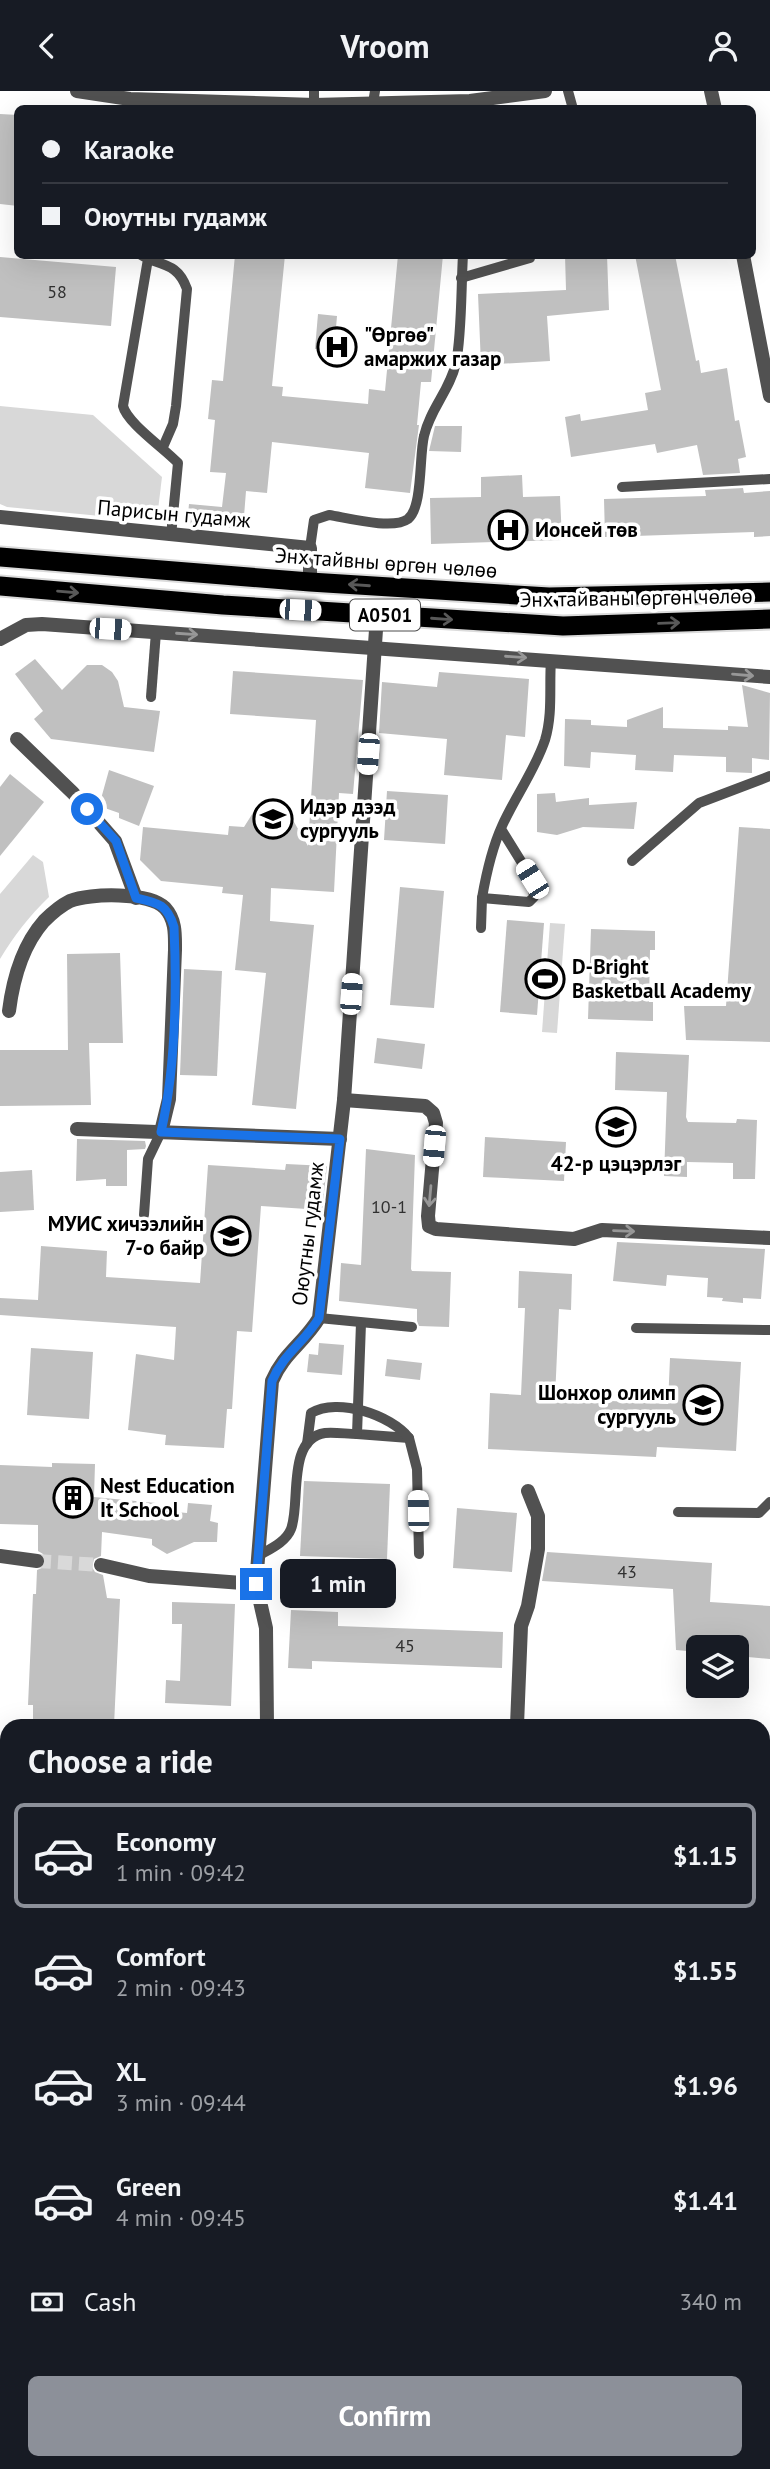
<!DOCTYPE html>
<meta charset="utf-8">
<style>
:root{--surface:#171b24;--page:#242831;--text:#f1f3f6;--muted:#9ea1a6;--line:#363941;--accent:#8c9099}
body{margin:0;font-family:"PT Sans",sans-serif;background:var(--page);color:var(--text);height:100vh;display:flex;flex-direction:column;font-size:26px;white-space:nowrap}
*{box-sizing:border-box;margin:0}
p{font-size:23px;color:var(--muted)}
.icon{flex:none;width:38px;height:38px;fill:none;stroke:currentColor;stroke-width:2;stroke-linecap:round;stroke-linejoin:round}
.map{position:relative;flex:1;overflow:hidden}
.sheet{position:absolute;left:0px;top:1628px;width:770px;height:751px;display:flex;flex-direction:column;background:var(--surface);border-radius:21px 21px 0 0;box-shadow:0 7px 28px #0002}
.sheet>*{flex:none}
.top-card{position:absolute;left:14px;top:14px;width:742px;height:154px;border-radius:10px;box-shadow:0 7px 28px #0002;display:grid;align-content:center;height:154px;padding:0 28px;background:var(--surface)}
.controls{position:absolute;left:686px;top:1544px;display:grid;gap:14px}
.controls a{display:grid;place-items:center;width:63px;height:63px;border-radius:10px;background:var(--surface);box-shadow:0 7px 28px #0002;font-size:35px}
.end{position:absolute;width:32px;height:32px;margin:-16px;border:9px solid #1a73e8;background:#fff;box-shadow:0 0 0 4px #fff}
.from{border-radius:50%}
.bubble{position:absolute;height:49px;border-radius:10px;background:var(--surface);box-shadow:0 7px 28px #0002;font-size:23px;font-weight:600;line-height:49px;text-align:center}
.car{position:absolute;width:21px;height:42px;margin:-21px -10px;border-radius:9px;box-shadow:0 0 5px 2px #0007;background:linear-gradient(#fff 24%,#345 0 40%,#fff 0 76%,#345 0 86%,#fff 0)}
.top-card b{display:flex;align-items:center;gap:24px;height:66px;font-size:26px}
.top-card b+b{border-top:2px solid var(--line)}
.top-card i{width:18px;height:18px;background:var(--text)}
ul{padding:0;list-style:none}
li{display:flex;align-items:center;gap:21px;height:105px;margin:0 14px 10px;padding:0 14px;border:4px solid transparent;border-radius:10px}
li div{flex:1}
li b{display:block;font-size:26px}
li em{font-style:normal;font-weight:600}
li.on{border-color:var(--accent)}
li>.icon{width:63px;height:63px;stroke-width:1.5}
h2{padding:0 28px;font-size:32px;line-height:84px}
.pay{display:flex;align-items:center;gap:18px;height:77px;padding:0 28px;font-size:26px}
.pay p{margin-inline-start:auto}
.primary-button{display:flex;gap:14px;margin-top:auto;padding:14px 28px}
.primary-button a{flex:1;height:80px;border-radius:10px;background:var(--accent);color:#fff;font-size:28px;font-weight:600;line-height:80px;text-align:center}
header{display:flex;justify-content:space-between;align-items:center;height:91px;padding:0 28px;background:var(--surface);font-size:32px;font-weight:600}
.map>svg:first-child{display:block}
.green{fill:#d8d8d8}
.building{fill:#c0c0c0}
.lines{fill:none;stroke-linecap:round;stroke-linejoin:round}
.minor-tunnel{stroke:#d9d9d9;stroke-width:14;stroke-dasharray:14 7;stroke-linecap:butt}
.primary-casing{stroke:#dbdbdb;stroke-width:21}
.trunk-casing{stroke:#dbdbdb;stroke-width:23}
.service{stroke:#515151;stroke-width:10}
.minor{stroke:#515151;stroke-width:14}
.tertiary{stroke:#515151;stroke-width:14}
.secondary{stroke:#1e1e1e;stroke-width:14}
.primary{stroke:#000;stroke-width:18}
.trunk{stroke:#000;stroke-width:19}
.oneway{stroke:#595959}
.oneway2{stroke:#979797}
.route{stroke:#1a73e8;stroke-width:9}
.labels{text-anchor:middle;stroke-width:7;stroke-linejoin:round;paint-order:stroke}
.number-label{font-size:18px;fill:#303030}
.shield{fill:#fff;stroke:#4c4c4c;stroke-width:2}
.shield-label{font-size:19px;font-weight:bold;fill:#000}
.poi-label{font-size:21px;font-weight:bold;fill:#000;stroke:#fff;text-anchor:start}
.street-label{font-size:21px;fill:#000;stroke:#fff}
</style>
<header><svg class="icon" aria-label="back" viewBox="0 0 24 24"><path d="M15 5l-7 7 7 7"/></svg>Vroom<svg class="icon" aria-label="person" viewBox="0 0 24 24"><circle cx="12" cy="8" r="4"/><path d="M4 21q1-7 8-7t8 7"/></svg></header>
<div class="map">
<svg width="770" height="2378" viewBox="0 0 770 2378">
<rect width="100%" height="100%" fill="#fff"/>
<g class="green">
<polygon points="0,315 93,324 162,386 157,427 142,429 7,416 0,413"/>
<path d="M 33,764 L 43,771 L 49,806 C 29,825 14,845 0,868 L 0,803 Z"/>
<polygon points="550,832 565,833 557,942 542,941"/>
</g>
<g class="building">
<polygon points="0,23 18,24 18,115 0,113"/>
<polygon points="235,164 285,164 272,295 283,296 282,305 368,313 369,298 385,300 398,164 443,164 431,291 421,291 417,334 419,334 410,402 365,397 369,362 272,351 267,402 246,400 243,438 187,433 189,413 222,416 226,382 210,381 215,329 208,328 212,289 223,290"/>
<polygon points="565,164 607,164 609,219 547,225 550,270 481,274 478,203 566,199"/>
<polygon points="635,164 675,164 696,270 699,269 701,282 727,277 735,330 739,329 746,366 738,368 740,382 703,384 697,354 657,362 655,353 571,366 565,326 580,323 581,330 648,319 645,302 661,299"/>
<polygon points="0,166 116,176 111,235 0,226"/>
<polygon points="318,223 337,225 334,260 315,258"/>
<polygon points="435,335 462,335 461,361 429,360"/>
<polygon points="522,384 523,406 560,405 562,449 431,453 430,407 481,406 481,386"/>
<polygon points="743,397 744,402 770,400 770,445 754,446 754,441 605,446 604,408 706,405 705,399"/>
<polygon points="35,568 62,599 87,574 102,574 112,581 118,590 124,616 160,620 154,661 51,648 34,628 43,620 15,583"/>
<polygon points="233,580 363,589 353,703 339,702 334,801 271,797 270,830 314,834 296,1018 252,1014 266,882 235,879 243,804 222,802 223,796 161,790 140,769 143,736 228,744 229,735 244,736 256,717 287,719 308,755 316,629 230,623"/>
<polygon points="439,581 529,588 525,646 506,644 502,689 444,684 447,648 379,642 382,591 437,596"/>
<polygon points="742,594 770,602 769,669 752,667 752,682 726,681 726,666 674,664 673,681 635,679 636,664 591,661 590,677 564,675 565,628 591,629 591,634 627,636 627,629 663,616 663,637 728,639 728,635 748,636"/>
<polygon points="109,679 154,695 139,735 119,727 119,722 99,715"/>
<polygon points="10,683 44,711 0,765 0,696"/>
<polygon points="387,700 448,704 445,753 384,749"/>
<polygon points="555,702 556,711 589,707 589,714 637,711 634,738 583,736 557,744 537,741 537,703"/>
<polygon points="739,736 770,738 770,951 686,949 684,915 726,915"/>
<polygon points="400,796 444,800 434,917 390,914"/>
<polygon points="507,829 544,832 537,924 500,921"/>
<polygon points="591,838 655,840 655,859 650,859 649,911 653,911 653,930 588,928"/>
<polygon points="120,862 123,952 89,952 91,1014 0,1015 0,959 68,959 67,863"/>
<polygon points="184,878 222,880 217,985 180,984"/>
<polygon points="377,947 425,953 422,978 374,972"/>
<polygon points="616,961 689,964 686,1026 688,1031 736,1032 737,1028 757,1029 755,1088 733,1088 733,1072 687,1071 687,1086 664,1085 667,1001 615,999"/>
<polygon points="485,1046 566,1051 564,1090 483,1086"/>
<polygon points="77,1048 145,1050 146,1055 145,1058 127,1059 127,1095 106,1095 106,1088 76,1090"/>
<polygon points="366,1058 415,1064 411,1178 412,1180 451,1181 449,1236 419,1235 417,1230 417,1218 339,1210 341,1172 361,1174"/>
<polygon points="286,1073 327,1075 322,1119 261,1115 252,1241 237,1240 232,1318 227,1318 224,1357 165,1354 166,1344 128,1339 136,1263 174,1269 176,1236 0,1224 0,1207 38,1209 41,1155 107,1160 106,1186 200,1192 208,1074 285,1079"/>
<polygon points="32,1079 34,1119 0,1121 0,1081"/>
<polygon points="617,1151 765,1158 761,1208 743,1207 743,1212 722,1210 723,1207 707,1206 708,1187 667,1184 666,1195 613,1190"/>
<polygon points="519,1180 572,1183 571,1219 559,1218 555,1307 668,1313 670,1267 741,1271 736,1360 657,1356 656,1366 488,1358 490,1302 521,1304 525,1217 518,1217"/>
<polygon points="319,1252 344,1254 342,1284 307,1281 309,1263 318,1264"/>
<polygon points="31,1257 93,1261 89,1328 27,1324"/>
<polygon points="387,1268 422,1272 420,1289 385,1285"/>
<polygon points="52,1372 95,1373 94,1406 156,1412 155,1419 187,1422 188,1412 212,1414 210,1430 218,1432 217,1451 194,1451 167,1463 152,1454 152,1448 102,1441 101,1465 94,1468 92,1476 95,1481 103,1484 107,1507 120,1508 114,1634 33,1634 33,1614 28,1614 33,1503 36,1503 37,1479 44,1476 47,1471 43,1463 38,1460 38,1434 0,1433 0,1374 52,1376"/>
<polygon points="304,1390 390,1393 387,1468 300,1465"/>
<polygon points="457,1417 517,1422 512,1481 453,1477"/>
<polygon points="547,1461 712,1472 710,1511 770,1515 770,1568 737,1565 737,1556 698,1556 698,1561 676,1559 673,1498 542,1490"/>
<polygon points="172,1511 235,1513 231,1615 165,1612 166,1589 180,1590 182,1533 172,1533"/>
<polygon points="291,1519 338,1521 338,1535 503,1541 502,1577 312,1570 312,1578 288,1577"/>
</g>
<g class="lines">
<polyline class="minor-tunnel" points="37,1470 101,1474"/>
<g class="primary-casing">
<g id="primary">
<polyline points="0,2012 7,2012"/>
<polyline points="763,2037 770,2037"/>
<polyline points="0,2093 7,2093"/>
<polyline points="763,2117 770,2117"/>
</g>
</g>
<g class="trunk-casing">
<g id="trunk">
<polyline points="0,466 310,491 549,506 770,501"/>
<polyline points="0,495 223,514 563,535 770,528"/>
</g>
</g>
<g class="service">
<polyline points="314,0 314,14"/>
<polyline points="568,0 573,18"/>
<polyline points="373,12 375,0"/>
<path d="M 141,164 L 148,168 L 123,315 C 127,332 165,358 178,372 L 171,445"/>
<path d="M 148,168 C 168,175 179,176 187,198 L 176,315 L 173,333 L 163,356"/>
<polyline points="461,187 530,167"/>
<polyline points="622,396 770,388"/>
<path d="M 310,457 L 314,429 L 329,424 C 348,427 393,439 408,428 C 423,416 419,365 424,345 C 430,318 450,299 456,272 C 462,242 461,196 463,164"/>
<polyline points="151,606 156,541"/>
<path d="M 501,738 L 532,788 L 534,806 L 529,811 L 482,807 C 486,784 492,757 502,735 C 515,706 535,679 545,649 C 553,623 549,595 551,569"/>
<polyline points="632,770 699,712 770,685"/>
<polyline points="481,837 482,807"/>
<polyline points="144,1124 148,1068 161,1041"/>
<polyline points="319,1227 412,1236"/>
<polyline points="361,1232 357,1343 409,1347 417,1378 419,1463"/>
<polyline points="636,1237 770,1239"/>
<path d="M 307,1353 L 311,1322 C 338,1306 391,1324 409,1347"/>
<polyline points="678,1421 759,1422 770,1411"/>
<path d="M 258,1465 C 270,1458 286,1451 291,1438 C 301,1413 286,1348 325,1342 C 335,1341 347,1343 357,1343"/>
<polyline points="763,1828 770,1828"/>
<polyline points="763,1937 770,1937"/>
<polyline points="0,1982 7,1981"/>
<polyline points="764,2219 770,2133"/>
<polyline points="763,2273 770,2272"/>
<polyline points="0,2338 7,2338"/>
<polyline points="100,2378 101,2371"/>
<polyline points="474,2378 474,2371"/>
<polyline points="587,2378 588,2371"/>
</g>
<g class="minor">
<polyline points="0,548 26,534 42,533 770,586"/>
<polyline points="17,648 73,702 115,750 136,807"/>
<path d="M 9,920 C 13,888 22,855 44,830 C 50,824 62,814 70,810 C 90,802 149,801 165,817 C 176,829 175,844 175,859 L 169,1008 L 161,1041"/>
<polyline points="344,1009 425,1015 433,1022 436,1032 428,1125 429,1135 436,1138 574,1148 602,1139 770,1147"/>
<polyline points="77,1038 340,1048"/>
<polyline points="0,1465 37,1470"/>
<polyline points="101,1474 149,1485 256,1493"/>
<path d="M 267,1634 L 266,1537 L 256,1493 L 272,1290 C 283,1263 304,1252 319,1227 L 344,1009 L 377,524"/>
<polyline points="517,1634 521,1535 528,1515 538,1458 538,1425 528,1400"/>
</g>
<g class="tertiary">
<polyline points="77,0 130,8 314,14 470,10 545,0"/>
<polyline points="711,0 715,18"/>
<polyline points="743,164 770,305"/>
<polyline points="0,426 310,457 310,491"/>
</g>
<polyline class="secondary" points="7,2378 7,2371"/>
<use href="#primary" class="primary"/>
<use href="#trunk" class="trunk"/>
</g>
<defs><path id="oneway-shaft" d="M-6 0H5M1.5-3L5.5 0L1.5 3" fill="none" stroke-width="1.6" stroke-linecap="round" stroke-linejoin="round" transform="scale(1.75)"/></defs>
<g class="oneway">
<use href="#oneway-shaft" transform="translate(359 494) rotate(-176)"/>
<use href="#oneway-shaft" transform="translate(68 501) rotate(5)"/>
<use href="#oneway-shaft" transform="translate(442 528) rotate(4)"/>
<use href="#oneway-shaft" transform="translate(669 532) rotate(-2)"/>
</g>
<g class="oneway2">
<use href="#oneway-shaft" transform="translate(187 543) rotate(4)"/>
<use href="#oneway-shaft" transform="translate(516 566) rotate(4)"/>
<use href="#oneway-shaft" transform="translate(743 584) rotate(5)"/>
<use href="#oneway-shaft" transform="translate(430 1105) rotate(95)"/>
<use href="#oneway-shaft" transform="translate(624 1140) rotate(2)"/>
</g>
<g class="lines">
<path class="route" d="M 87,718 L 116,750 L 136,807 C 158,812 167,813 174,836 C 177,904 176,976 161,1041 L 340,1048 L 319,1227 C 304,1252 283,1263 272,1290 L 256,1493"/>
</g>
<defs>
<g id="hospital-ring" transform="scale(2.0125)"><circle r="9.5" fill="#fff" stroke="#000" stroke-width="1.5"/><path d="M-5-5h3v3.5h4V-5h3V5h-3V1.5h-4V5h-3Z" fill="#000"/></g>
<g id="university-ring" transform="scale(2.0125)"><circle r="9.5" fill="#fff" stroke="#000" stroke-width="1.5"/><path d="M0-5L7-2L0 1L-7-2ZM-4 1L0 2.5L4 1V4Q0 6-4 4Z" fill="#000"/></g>
<g id="stadium-ring" transform="scale(2.0125)"><circle r="9.5" fill="#fff" stroke="#000" stroke-width="1.5"/><path d="M0-5a6.5 5 0 1 0 0 10a6.5 5 0 1 0 0-10ZM-3.5-1.8h7v3.6h-7Z" fill="#000"/></g>
<g id="school-ring" transform="scale(2.0125)"><circle r="9.5" fill="#fff" stroke="#000" stroke-width="1.5"/><path d="M0-5L7-2L0 1L-7-2ZM-4 1L0 2.5L4 1V4Q0 6-4 4Z" fill="#000"/></g>
<g id="building-ring" transform="scale(2.0125)"><circle r="9.5" fill="#fff" stroke="#000" stroke-width="1.5"/><path d="M-4-6H4V6H1V3H-1V6H-4ZM-2.5-4.3h1.7v1.8h-1.7ZM.8-4.3h1.7v1.8H.8ZM-2.5-1h1.7V.8h-1.7ZM.8-1h1.7V.8H.8Z" fill="#000"/></g>
</defs>
<g fill-rule="evenodd">
<use href="#hospital-ring" x="337" y="256"/>
<use href="#hospital-ring" x="508" y="439"/>
<use href="#university-ring" x="273" y="728"/>
<use href="#stadium-ring" x="545" y="888"/>
<use href="#school-ring" x="616" y="1036"/>
<use href="#university-ring" x="231" y="1145"/>
<use href="#school-ring" x="703" y="1314"/>
<use href="#building-ring" x="73" y="1407"/>
</g>
<g class="labels">
<g class="number-label">
<text x="57" y="207">58</text>
<text x="389" y="1122">10-1</text>
<text x="627" y="1487">43</text>
<text x="405" y="1561">45</text>
</g>
<rect class="shield" x="350" y="508.5" width="70" height="31" rx="5"/>
<g class="shield-label">
<text x="385" y="531">A0501</text>
</g>
<g class="poi-label">
<text x="364" y="251">"Өргөө"<tspan x="364" dy="24">амаржих газар</tspan></text>
<text x="535" y="446">Ионсей төв</text>
<text x="300" y="723">Идэр дээд<tspan x="300" dy="24">сургууль</tspan></text>
<text x="572" y="883">D-Bright<tspan x="572" dy="24">Basketball Academy</tspan></text>
<text x="616" y="1080" text-anchor="middle">42-р цэцэрлэг</text>
<text x="204" y="1140" text-anchor="end">МУИС хичээлийн<tspan x="204" dy="24">7-о байр</tspan></text>
<text x="676" y="1309" text-anchor="end">Шонхор олимп<tspan x="676" dy="24">сургууль</tspan></text>
<text x="100" y="1402">Nest Education<tspan x="100" dy="24">It School</tspan></text>
</g>
<g class="street-label">
<text transform="translate(174 423) rotate(5)" y="7">Парисын гудамж</text>
<text transform="translate(386 472) rotate(4)" y="7">Энх тайвны өргөн чөлөө</text>
<text transform="translate(636 507) rotate(-1)" y="7">Энх тайваны өргөн чөлөө</text>
<text transform="translate(308 1143) rotate(-83)" y="7">Оюутны гудамж</text>
</g>
</g>
</svg>
<div class="controls">
<a><svg class="icon" aria-label="layers" viewBox="0 0 24 24"><path d="M12 4l9 5-9 5-9-5zM3 14l9 5 9-5"/></svg></a>
</div>
<i class="end from" style="left:87px;top:718px"></i>
<i class="end" style="left:256px;top:1493px"></i>
<div class="bubble" style="left:280px;top:1468px;width:116px">1 min</div>
<i class="car" style="left:300px;top:519px;rotate:93deg"></i>
<i class="car" style="left:110px;top:538px;rotate:94deg"></i>
<i class="car" style="left:368px;top:663px;rotate:184deg"></i>
<i class="car" style="left:532px;top:788px;rotate:328deg"></i>
<i class="car" style="left:351px;top:903px;rotate:4deg"></i>
<i class="car" style="left:434px;top:1055px;rotate:185deg"></i>
<i class="car" style="left:418px;top:1420px;rotate:359deg"></i>
<div class="top-card">
<b><i class="from"></i>Karaoke</b>
<b><i></i>Оюутны гудамж</b>
</div>
<section class="sheet">
<h2>Choose a ride</h2>
<ul>
<li class="on"><svg class="icon" aria-label="car" viewBox="0 0 24 24"><path d="M5 17H2v-5l4-1 3-4h7l3 4 3 1v5h-3M9 17h6M6 11h13"/><circle cx="7" cy="17" r="2"/><circle cx="17" cy="17" r="2"/></svg><div><b>Economy</b><p>1 min · 09:42</p></div><em>$1.15</em></li>
<li><svg class="icon" aria-label="car" viewBox="0 0 24 24"><path d="M5 17H2v-5l4-1 3-4h7l3 4 3 1v5h-3M9 17h6M6 11h13"/><circle cx="7" cy="17" r="2"/><circle cx="17" cy="17" r="2"/></svg><div><b>Comfort</b><p>2 min · 09:43</p></div><em>$1.55</em></li>
<li><svg class="icon" aria-label="car" viewBox="0 0 24 24"><path d="M5 17H2v-5l4-1 3-4h7l3 4 3 1v5h-3M9 17h6M6 11h13"/><circle cx="7" cy="17" r="2"/><circle cx="17" cy="17" r="2"/></svg><div><b>XL</b><p>3 min · 09:44</p></div><em>$1.96</em></li>
<li><svg class="icon" aria-label="car" viewBox="0 0 24 24"><path d="M5 17H2v-5l4-1 3-4h7l3 4 3 1v5h-3M9 17h6M6 11h13"/><circle cx="7" cy="17" r="2"/><circle cx="17" cy="17" r="2"/></svg><div><b>Green</b><p>4 min · 09:45</p></div><em>$1.41</em></li>
</ul>
<div class="pay"><svg class="icon" aria-label="cash" viewBox="0 0 24 24"><path d="M3 7h18v10H3z"/><circle cx="12" cy="12" r="2"/></svg>Cash<p>340 m</p></div>
<div class="primary-button"><a>Confirm</a></div>
</section>
</div>
